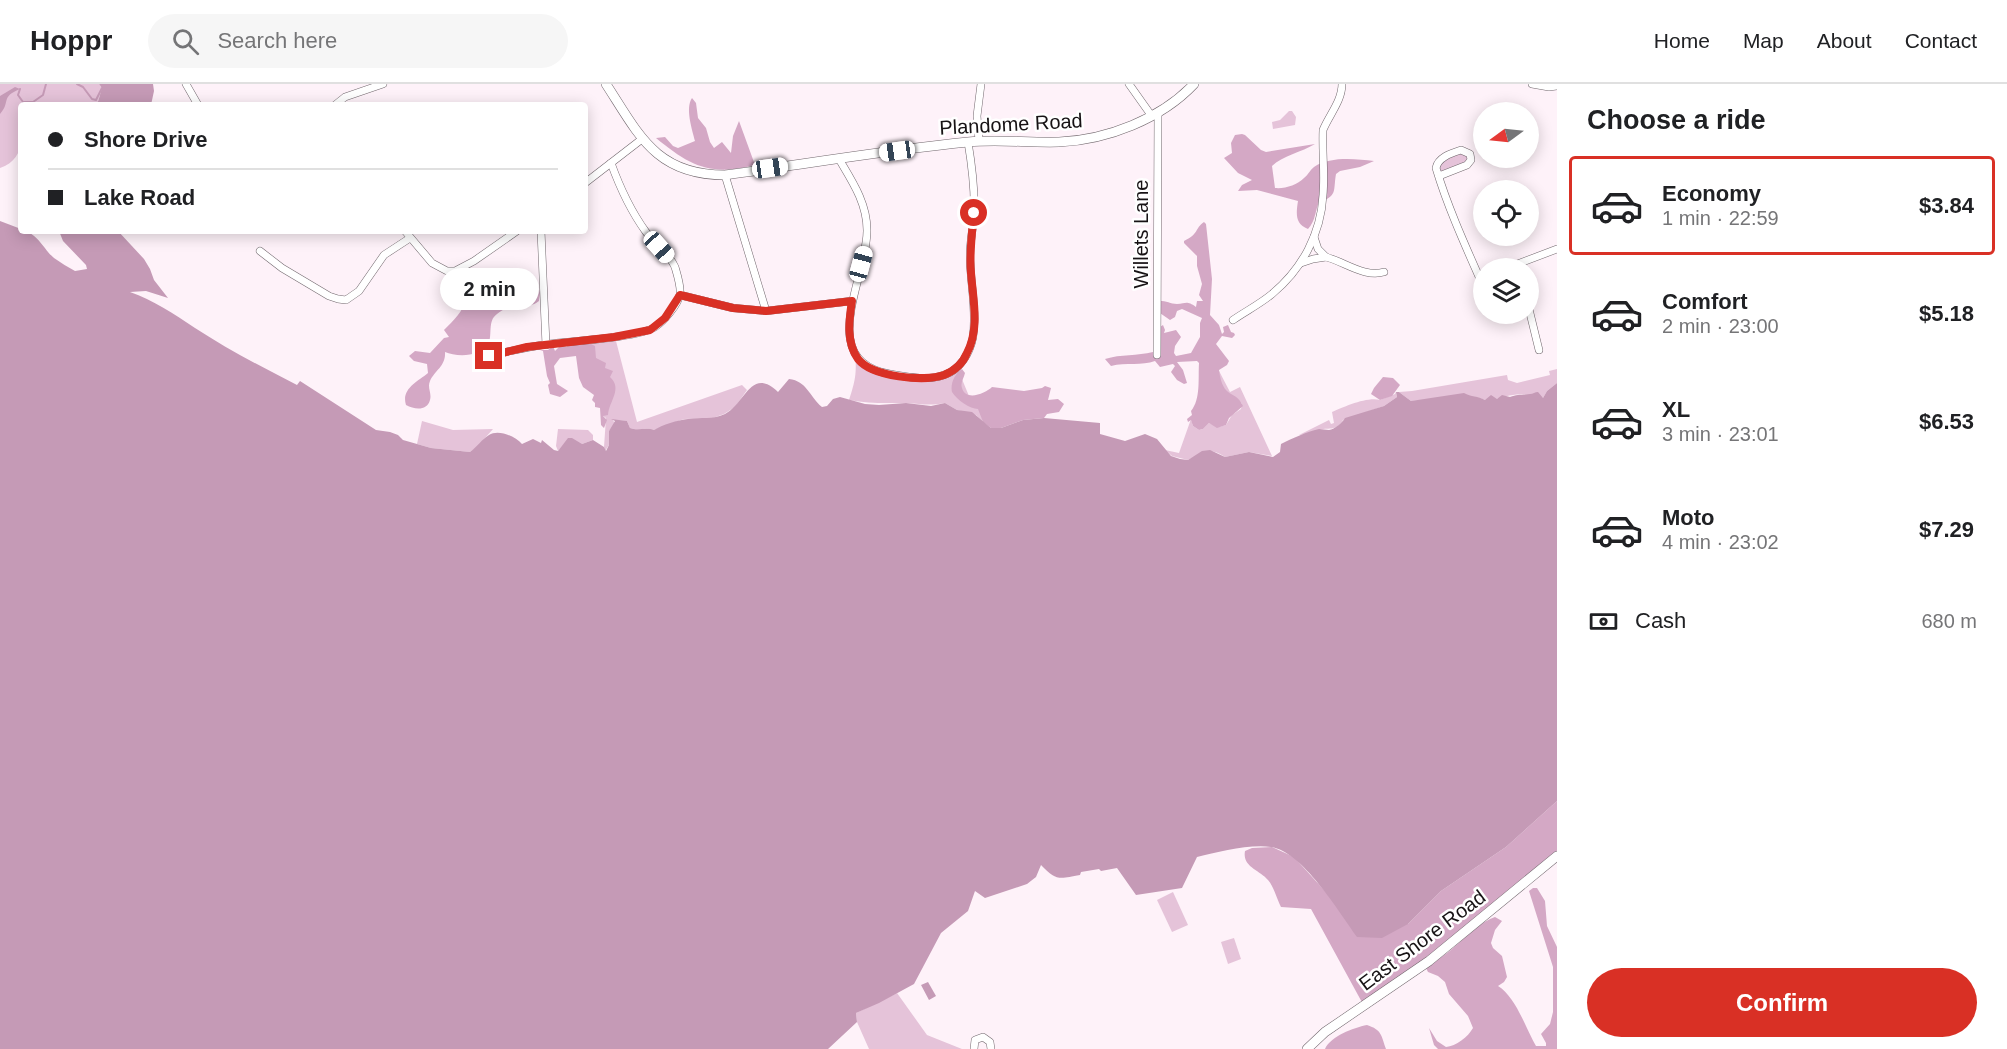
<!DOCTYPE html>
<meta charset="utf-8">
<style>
:root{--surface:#fff;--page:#f6f6f6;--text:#202124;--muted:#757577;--line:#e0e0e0;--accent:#d93025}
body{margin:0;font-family:Arial,sans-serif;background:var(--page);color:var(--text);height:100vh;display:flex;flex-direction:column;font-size:22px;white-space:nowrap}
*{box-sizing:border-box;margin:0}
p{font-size:20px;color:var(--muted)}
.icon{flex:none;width:33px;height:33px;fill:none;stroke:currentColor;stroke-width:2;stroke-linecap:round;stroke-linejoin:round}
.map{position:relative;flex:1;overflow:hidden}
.sheet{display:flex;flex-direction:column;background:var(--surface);width:450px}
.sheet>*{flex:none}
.hud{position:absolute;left:18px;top:18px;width:570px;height:132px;border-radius:6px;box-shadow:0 3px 15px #0003;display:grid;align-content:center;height:132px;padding:0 30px;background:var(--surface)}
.needle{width:39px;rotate:255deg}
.buttons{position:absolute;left:1473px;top:18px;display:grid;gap:12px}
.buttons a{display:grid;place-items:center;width:66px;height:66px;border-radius:50%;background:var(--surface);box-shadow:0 3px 15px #0003;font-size:30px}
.end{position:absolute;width:27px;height:27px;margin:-14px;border:8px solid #d93025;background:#fff;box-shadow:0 0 0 3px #fff}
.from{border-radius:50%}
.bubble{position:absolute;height:42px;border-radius:21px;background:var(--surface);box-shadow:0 3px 15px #0003;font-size:20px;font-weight:700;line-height:42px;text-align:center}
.car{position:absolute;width:18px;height:36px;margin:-18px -9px;border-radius:8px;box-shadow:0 0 4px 2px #0007;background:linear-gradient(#fff 24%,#345 0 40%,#fff 0 76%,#345 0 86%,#fff 0)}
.hud b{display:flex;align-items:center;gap:21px;height:57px;font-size:22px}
.hud b+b{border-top:2px solid var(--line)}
.hud i{width:15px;height:15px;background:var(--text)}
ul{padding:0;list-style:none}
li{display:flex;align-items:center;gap:18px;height:99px;margin:0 12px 9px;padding:0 18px;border:3px solid transparent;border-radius:6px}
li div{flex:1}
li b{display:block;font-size:22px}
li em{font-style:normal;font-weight:700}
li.active{border-color:var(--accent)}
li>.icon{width:54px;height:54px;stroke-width:1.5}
h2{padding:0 30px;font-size:27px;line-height:72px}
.pay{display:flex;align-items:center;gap:15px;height:66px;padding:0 30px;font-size:22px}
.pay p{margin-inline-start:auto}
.primary-button{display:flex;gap:12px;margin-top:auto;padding:12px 30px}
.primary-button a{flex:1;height:69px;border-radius:36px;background:var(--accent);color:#fff;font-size:24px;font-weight:700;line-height:69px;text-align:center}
header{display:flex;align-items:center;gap:36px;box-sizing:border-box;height:84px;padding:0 30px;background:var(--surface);border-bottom:2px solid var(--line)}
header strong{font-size:28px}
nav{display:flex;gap:33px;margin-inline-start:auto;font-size:21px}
.search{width:420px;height:54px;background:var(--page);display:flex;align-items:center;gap:15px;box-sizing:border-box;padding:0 21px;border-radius:33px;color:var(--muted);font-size:22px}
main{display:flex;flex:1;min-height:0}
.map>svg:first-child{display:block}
.green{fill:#e5c3d9}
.forest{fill:#d4a8c5}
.water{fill:#c59ab6}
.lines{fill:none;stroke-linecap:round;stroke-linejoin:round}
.stream{stroke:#c59ab6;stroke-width:2}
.street-casing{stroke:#71676d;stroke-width:8}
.secondary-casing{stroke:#71676d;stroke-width:10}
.street{stroke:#fff;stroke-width:7}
.secondary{stroke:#fff;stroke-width:9}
.route{stroke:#d93025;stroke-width:8}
.labels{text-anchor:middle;stroke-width:5;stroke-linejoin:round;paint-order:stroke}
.street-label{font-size:20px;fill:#171315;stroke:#fff}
</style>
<header>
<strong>Hoppr</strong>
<div class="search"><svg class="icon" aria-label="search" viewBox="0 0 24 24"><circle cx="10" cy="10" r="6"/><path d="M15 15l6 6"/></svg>Search here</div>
<nav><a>Home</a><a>Map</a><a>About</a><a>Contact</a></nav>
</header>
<main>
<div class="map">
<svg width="1557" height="965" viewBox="0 0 1557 965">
<rect width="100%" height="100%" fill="#fef2f9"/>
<g class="green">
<path d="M 0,0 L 99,0 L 102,4 L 97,21 L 21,21 C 21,45 29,74 0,84 Z"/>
<polygon points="1289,27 1292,27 1296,33 1295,41 1273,45 1272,38 1280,36"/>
<polygon points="1463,66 1471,77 1439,92 1437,80"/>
<path d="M 616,257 L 637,338 L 742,301 L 747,306 L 735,323 L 724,330 L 713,334 L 684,335 L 654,346 C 646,343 638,347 630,344 L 627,337 L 613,336 L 615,340 L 609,347 L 609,361 L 605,367 L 604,363 L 606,334 L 603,332 L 589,260 Z"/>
<path d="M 855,269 L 869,284 L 934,294 L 957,283 L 971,317 L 978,317 L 983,338 L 976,331 L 957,326 L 945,319 C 929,322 922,320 907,319 C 887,319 869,320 849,316 C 855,297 857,290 855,269 Z"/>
<path d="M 1218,285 L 1230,308 L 1240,303 L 1272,372 L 1249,368 L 1225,373 C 1208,362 1204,369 1188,376 L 1172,372 L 1165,366 L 1179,369 L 1191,335 L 1193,342 L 1199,346 L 1203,345 L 1209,339 L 1219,343 L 1226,341 L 1232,331 L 1241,325 L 1242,320 C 1239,315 1236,314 1231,311 C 1221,306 1220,296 1218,285 Z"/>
<path d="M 1557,285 L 1557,299 L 1547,307 L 1543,314 C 1531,308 1510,310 1497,315 L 1493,314 L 1485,316 L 1480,314 L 1471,313 L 1411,317 L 1399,308 L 1412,307 L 1507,291 L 1508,296 L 1517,299 L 1550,291 L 1549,287 Z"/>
<path d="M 1396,308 L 1397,313 L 1384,322 L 1343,336 C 1336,348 1328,343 1318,346 C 1311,348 1306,351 1299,351 L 1329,336 L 1331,340 L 1334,339 L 1332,328 C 1343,323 1368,312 1380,316 L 1395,310 Z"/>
<polygon points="422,337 453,346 493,345 477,363 470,368 431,364 417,360"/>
<polygon points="558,345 588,346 593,351 593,356 582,360 565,359 558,367 556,362"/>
<polygon points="1173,808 1188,841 1172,848 1157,816"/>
<polygon points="1234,854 1241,875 1228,880 1221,858"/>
<polygon points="897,909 927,951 962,965 869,965 857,938 856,929"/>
</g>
<g class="forest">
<path d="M 692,14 L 696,19 L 698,34 L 706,44 L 710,58 L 714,64 L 722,58 L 731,69 L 733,52 L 739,37 L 755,81 C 710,93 689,81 656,54 L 665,53 L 673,62 L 678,64 L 695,57 C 692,45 685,24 692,14 Z"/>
<path d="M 1242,50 L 1245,51 L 1261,66 L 1266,68 L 1315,60 C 1302,68 1282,72 1272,82 L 1275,104 C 1285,105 1297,101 1304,94 C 1308,91 1310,86 1314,83 C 1330,72 1356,75 1374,77 L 1360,83 L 1340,87 L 1336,90 C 1333,107 1338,112 1319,118 C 1315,127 1316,136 1308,145 C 1295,140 1296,130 1298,117 L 1257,106 L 1238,107 L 1242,101 L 1252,96 L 1238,89 L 1224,74 L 1232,69 L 1231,59 L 1235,51 Z"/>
<path d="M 1204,138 L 1206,140 L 1212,195 L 1210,231 L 1219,241 L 1222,250 L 1224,248 L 1223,243 L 1228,241 L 1231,248 L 1234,249 L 1235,251 L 1232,254 L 1222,252 L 1216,260 L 1229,277 L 1227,281 L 1219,286 C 1223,317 1236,305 1243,322 L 1229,334 L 1226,341 L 1217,344 L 1209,339 L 1203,345 L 1199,346 L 1193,342 L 1191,336 L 1188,338 L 1187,335 L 1192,331 L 1191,327 C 1201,315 1198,294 1199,279 L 1197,277 L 1177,278 L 1183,286 L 1187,299 L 1184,300 L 1177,296 L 1171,288 L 1175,282 L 1173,280 L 1160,283 L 1155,277 C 1142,282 1126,278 1111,282 L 1105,275 C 1121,270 1137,272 1153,268 L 1160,243 L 1163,241 L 1165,246 L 1164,249 L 1176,246 L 1181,253 L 1175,262 L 1174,269 L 1176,272 L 1191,269 L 1200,253 L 1200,239 L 1202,234 L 1182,225 L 1177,227 L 1175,233 L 1170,236 L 1157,227 L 1154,222 L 1157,217 C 1165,216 1170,220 1177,220 C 1186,220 1186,216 1196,223 L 1197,217 L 1203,217 L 1199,211 L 1202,200 L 1197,182 L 1197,172 L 1184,159 L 1184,157 C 1200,149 1194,145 1204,138 Z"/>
<path d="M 532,202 L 538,202 L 540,209 L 539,217 C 529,225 528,217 518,220 C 512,221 502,226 497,230 C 487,237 493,251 488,261 C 480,273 456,273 445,268 C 446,282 435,286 430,297 C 427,304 432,309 430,316 C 427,327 415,326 406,321 C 401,305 417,298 428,289 L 427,280 L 414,277 L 409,272 L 415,267 L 430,269 L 444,254 L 449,253 L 444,246 C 454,236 467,225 464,211 L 483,222 L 494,222 L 499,215 Z"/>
<path d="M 587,258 L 595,262 L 596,274 L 606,279 L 605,284 L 613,287 L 610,293 C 623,305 609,317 608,331 L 603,332 L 607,336 L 604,344 L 601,341 L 600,324 L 595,323 L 595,319 L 592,316 L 594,311 L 583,303 L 579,294 L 576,272 L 560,274 L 554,282 L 557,300 L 568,307 L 560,313 L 550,310 L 548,301 L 550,299 L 547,292 L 543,267 L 540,266 L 548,266 L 553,262 L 555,267 L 559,263 L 567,263 L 568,261 L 579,261 Z"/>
<path d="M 962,285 L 965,289 C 964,294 960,299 962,304 C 966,318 986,309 992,303 L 1024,307 L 1042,304 L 1045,302 L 1051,304 L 1048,316 L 1058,315 L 1064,320 L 1059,328 L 1047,330 L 1044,334 L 1023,336 L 1001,344 L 991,344 L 983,338 L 978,325 C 970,325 957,316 952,308 C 950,300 955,289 962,285 Z"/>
<polygon points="1383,293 1393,294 1400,301 1392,312 1380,316 1371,310 1374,304"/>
<path d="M 1557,717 L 1557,772 L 1364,922 L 1311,825 L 1281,823 C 1277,815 1274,803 1268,796 C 1260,786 1242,783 1245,767 L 1252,764 L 1272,763 L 1294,773 L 1324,806 L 1408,840 L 1441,807 L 1506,763 Z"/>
<path d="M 1533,804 L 1537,804 L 1545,817 L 1547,842 L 1557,863 L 1557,965 L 1438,965 L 1434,961 L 1429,944 L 1437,957 L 1446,963 C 1456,962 1468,953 1473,944 L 1468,932 L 1449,910 L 1445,898 L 1438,892 L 1428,888 L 1426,884 L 1428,880 C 1455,870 1468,843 1495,833 L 1502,837 L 1495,846 L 1491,859 L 1493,864 L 1502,872 L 1507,893 L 1504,898 L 1498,902 C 1516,913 1526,945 1536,962 L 1546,962 L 1546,959 L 1541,950 L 1550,940 L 1553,928 L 1553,883 L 1529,807 Z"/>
<path d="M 1367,941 C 1382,946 1381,951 1386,965 L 1325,965 C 1331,952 1353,944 1367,941 Z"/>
</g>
<g class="water">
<polygon points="99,0 153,0 154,7 151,21 97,21 102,4"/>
<path d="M 15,3 L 20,5 C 0,13 11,18 0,30 L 0,12 Z"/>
<path d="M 0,137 L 21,145 L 21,147 C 37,147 43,165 54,174 C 61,179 68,183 75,187 L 87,185 L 86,181 L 63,157 L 59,147 L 118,147 L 144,175 L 150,185 L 154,196 L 168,214 L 146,207 L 130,208 C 153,216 174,230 195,244 C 227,265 262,283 297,301 L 300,297 L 376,346 L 390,348 L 398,351 L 403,356 L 431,364 L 470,368 C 477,363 482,355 489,351 C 498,345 515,352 522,360 L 533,355 L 541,359 L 542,356 L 554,366 L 558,367 L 568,354 L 572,354 L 582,360 L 593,356 L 604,363 L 606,367 L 609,361 L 609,347 L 615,337 L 611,335 L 627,337 L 630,344 C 638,347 646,343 654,346 C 662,341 678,336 688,335 C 701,333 713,336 725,330 C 745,320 751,282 778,308 L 789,295 C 807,297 809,312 822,323 L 827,322 L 833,315 L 840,313 L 865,320 L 879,321 L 906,319 L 931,322 L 945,319 L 957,326 L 972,328 L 991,344 L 1001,344 L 1023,336 L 1044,334 L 1100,339 L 1100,350 L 1125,357 L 1145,350 L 1157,355 L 1171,372 L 1180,375 L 1188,376 L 1202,367 L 1210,366 L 1225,373 L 1249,368 L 1273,373 L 1280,368 L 1281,360 C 1293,354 1306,348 1319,345 C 1322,345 1326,346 1329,346 C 1335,345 1342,339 1345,334 L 1384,322 L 1397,313 L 1396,308 L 1399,308 L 1411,317 L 1464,309 C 1471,313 1478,312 1485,316 L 1491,311 L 1497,315 L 1502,311 L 1510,313 C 1517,310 1522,311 1530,310 C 1533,310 1535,308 1538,308 L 1543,314 L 1547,307 L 1557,299 L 1557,717 L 1506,763 L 1441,807 L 1408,840 L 1382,854 L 1357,853 C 1339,828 1302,767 1271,763 C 1249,760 1218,768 1197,773 L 1182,804 L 1136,811 L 1117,784 L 1101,787 L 1099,785 L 1081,788 L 1080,791 C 1059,795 1056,797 1041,781 L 1036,793 L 1027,800 L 985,814 L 975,807 L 968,827 L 941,849 L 914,900 L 879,919 L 856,929 L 857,938 L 828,965 L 0,965 Z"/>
<polygon points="928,898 936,912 929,916 921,901"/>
</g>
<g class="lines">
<g class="stream">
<polyline points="77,0 83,3 92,15 96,16 102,4"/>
<polyline points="20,5 18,11 23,18 33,18 43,11 46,0"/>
</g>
<g class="street-casing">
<g id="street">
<polyline points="186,0 198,21"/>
<polyline points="1129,0 1151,31"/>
<polyline points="1532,0 1549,3 1557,2"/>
<polyline points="335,21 345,13 383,0"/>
<polyline points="979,57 977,32 981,0"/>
<path d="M 839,75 C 852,97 867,119 867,146 C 868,192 814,277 890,290 C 908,293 927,297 944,291 C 960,286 970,269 973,253 C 977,225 970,199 970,171 C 970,158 973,144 974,130 C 975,106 972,82 968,58"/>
<polyline points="725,91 766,227"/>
<path d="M 1439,92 L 1467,81 L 1471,76 L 1470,70 L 1461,66 C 1452,69 1438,73 1436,84 C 1447,121 1464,159 1480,195 L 1484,193"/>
<polyline points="585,99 642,55"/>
<polyline points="405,147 432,179 447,187 455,187 474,177 517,147"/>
<polyline points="541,147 546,261"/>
<polyline points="260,167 282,184 329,212 338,215 346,216 359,207 384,171 410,154"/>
<path d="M 1326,173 C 1345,178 1365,194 1384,188"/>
<polyline points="1301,179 1313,175 1326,173 1318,165 1314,153"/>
<polyline points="1507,184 1557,165"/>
<polyline points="680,211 733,224 766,227 852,217"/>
<polyline points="1528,221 1539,266"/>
<path d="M 1233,236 C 1246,227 1260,220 1272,210 C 1302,185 1321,150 1323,111 C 1325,89 1322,68 1323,46 C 1329,31 1342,17 1342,0"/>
<polyline points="1157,271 1158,28"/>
<path d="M 489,272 C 509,267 528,263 548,260 C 571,257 638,254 655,243 C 664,237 678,221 680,210 C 681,202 677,190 675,183 C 669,169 655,160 646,148 C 630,126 620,104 611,79"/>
<polyline points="974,965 975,956 983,953 990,958 991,965"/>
</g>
</g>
<g class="secondary-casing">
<g id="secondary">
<path d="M 606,0 C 639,51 656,91 725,91 C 805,80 887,66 968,58 C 998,55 1029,59 1059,58 C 1107,56 1161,35 1194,0"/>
<polyline points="1307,965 1325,948 1429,877 1557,772"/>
</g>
</g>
<use href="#street" class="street"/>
<use href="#secondary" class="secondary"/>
</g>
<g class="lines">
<path class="route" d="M 489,272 L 527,263 L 614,253 L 650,246 L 665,234 L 680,211 L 733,224 L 766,227 L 852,217 C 849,236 846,258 858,275 C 872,293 924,298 944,291 C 954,287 963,279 967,269 C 980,244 973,216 971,189 C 969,169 972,149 974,129"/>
</g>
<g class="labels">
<g class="street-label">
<text transform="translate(1011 40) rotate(-3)" y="7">Plandome Road</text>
<text transform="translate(1141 150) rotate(-90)" y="7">Willets Lane</text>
<text transform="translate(1422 856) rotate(-37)" y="7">East Shore Road</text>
</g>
</g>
</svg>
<div class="buttons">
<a><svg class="needle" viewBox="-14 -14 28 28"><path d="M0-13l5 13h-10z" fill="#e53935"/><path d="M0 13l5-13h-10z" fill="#757577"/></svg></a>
<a><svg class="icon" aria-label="locate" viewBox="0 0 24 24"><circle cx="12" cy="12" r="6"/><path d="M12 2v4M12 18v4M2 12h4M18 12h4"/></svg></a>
<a><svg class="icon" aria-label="layers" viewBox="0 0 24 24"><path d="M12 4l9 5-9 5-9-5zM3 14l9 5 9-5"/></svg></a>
</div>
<i class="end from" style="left:974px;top:129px"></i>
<i class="end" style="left:489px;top:272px"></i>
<div class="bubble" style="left:440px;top:184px;width:99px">2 min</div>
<i class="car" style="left:897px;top:67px;rotate:262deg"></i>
<i class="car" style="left:770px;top:84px;rotate:82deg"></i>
<i class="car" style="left:659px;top:163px;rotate:138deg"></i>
<i class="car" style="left:861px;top:180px;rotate:15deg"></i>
<div class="hud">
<b><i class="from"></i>Shore Drive</b>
<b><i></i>Lake Road</b>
</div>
</div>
<section class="sheet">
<h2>Choose a ride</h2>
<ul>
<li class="active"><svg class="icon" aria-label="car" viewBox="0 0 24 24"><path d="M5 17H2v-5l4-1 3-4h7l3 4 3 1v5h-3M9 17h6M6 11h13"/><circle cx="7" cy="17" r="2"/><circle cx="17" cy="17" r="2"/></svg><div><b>Economy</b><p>1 min · 22:59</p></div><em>$3.84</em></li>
<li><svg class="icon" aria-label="car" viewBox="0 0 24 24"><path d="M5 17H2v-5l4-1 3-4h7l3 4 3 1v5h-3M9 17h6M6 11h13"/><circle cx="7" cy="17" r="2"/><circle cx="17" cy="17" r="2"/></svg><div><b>Comfort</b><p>2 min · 23:00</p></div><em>$5.18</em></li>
<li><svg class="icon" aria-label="car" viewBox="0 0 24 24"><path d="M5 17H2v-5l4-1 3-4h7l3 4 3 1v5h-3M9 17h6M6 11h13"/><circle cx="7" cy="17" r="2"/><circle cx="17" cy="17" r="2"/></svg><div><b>XL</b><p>3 min · 23:01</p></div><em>$6.53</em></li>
<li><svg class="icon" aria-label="car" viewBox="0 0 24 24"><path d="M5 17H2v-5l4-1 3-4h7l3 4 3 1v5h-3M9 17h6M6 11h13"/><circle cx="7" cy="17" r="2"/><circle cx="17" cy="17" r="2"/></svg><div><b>Moto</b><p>4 min · 23:02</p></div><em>$7.29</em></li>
</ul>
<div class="pay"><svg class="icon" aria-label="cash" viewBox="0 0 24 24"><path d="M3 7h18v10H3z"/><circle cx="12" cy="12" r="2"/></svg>Cash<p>680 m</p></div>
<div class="primary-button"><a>Confirm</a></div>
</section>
</main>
